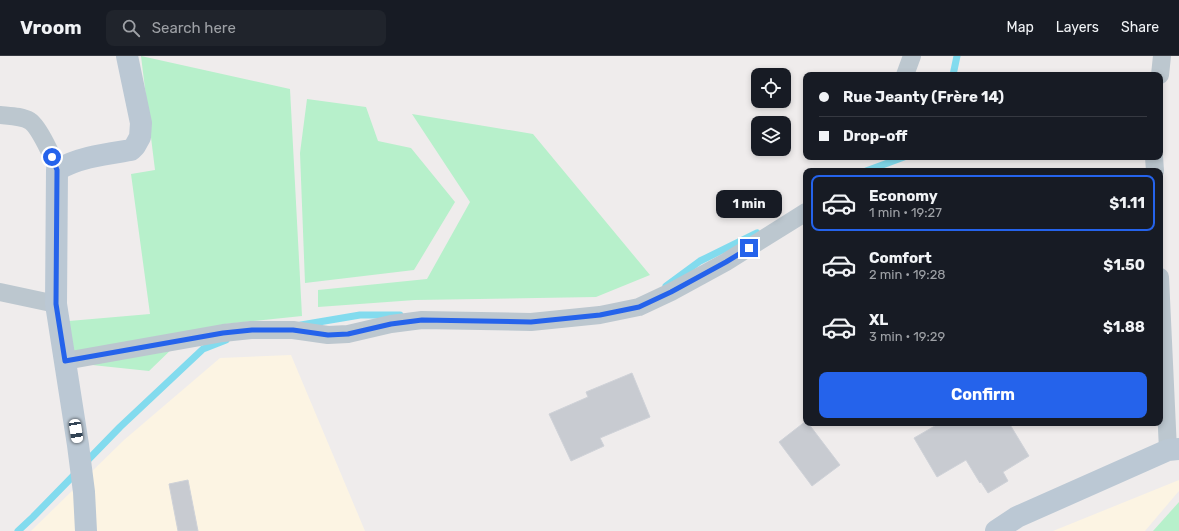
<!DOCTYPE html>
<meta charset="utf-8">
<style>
:root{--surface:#171b24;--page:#20242c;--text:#f1f3f6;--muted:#9ea1a6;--line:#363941;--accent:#2563eb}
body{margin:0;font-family:Rubik,sans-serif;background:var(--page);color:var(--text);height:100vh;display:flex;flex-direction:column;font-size:15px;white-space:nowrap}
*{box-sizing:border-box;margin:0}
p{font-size:13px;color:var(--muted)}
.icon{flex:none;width:22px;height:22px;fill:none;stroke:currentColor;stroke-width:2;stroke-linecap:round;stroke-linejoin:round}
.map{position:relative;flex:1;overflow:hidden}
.drawer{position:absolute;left:803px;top:112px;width:360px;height:258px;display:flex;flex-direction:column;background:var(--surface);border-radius:8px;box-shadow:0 2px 6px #0003}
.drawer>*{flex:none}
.guide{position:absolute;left:803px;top:16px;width:360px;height:88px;border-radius:8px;box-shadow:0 2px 6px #0003;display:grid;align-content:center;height:88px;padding:0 16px;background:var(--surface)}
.tools{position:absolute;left:751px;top:12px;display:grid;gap:8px}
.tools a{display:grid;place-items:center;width:40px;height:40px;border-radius:8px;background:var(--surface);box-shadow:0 2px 6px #0003;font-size:20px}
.end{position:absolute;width:18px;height:18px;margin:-9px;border:5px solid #2563eb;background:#fff;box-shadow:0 0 0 2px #fff}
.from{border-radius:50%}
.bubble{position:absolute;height:28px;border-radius:8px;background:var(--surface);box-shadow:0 2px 6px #0003;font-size:13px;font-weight:700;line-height:28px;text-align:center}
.car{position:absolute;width:12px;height:24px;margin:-12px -6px;border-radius:5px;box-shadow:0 0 3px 1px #0007;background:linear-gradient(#fff 24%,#345 0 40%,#fff 0 76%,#345 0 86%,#fff 0)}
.guide b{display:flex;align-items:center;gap:14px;height:38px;font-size:15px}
.guide b+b{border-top:1px solid var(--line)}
.guide i{width:10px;height:10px;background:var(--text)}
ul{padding:7px 0 0;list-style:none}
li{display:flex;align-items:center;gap:12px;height:56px;margin:0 8px 6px;padding:0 8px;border:2px solid transparent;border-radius:8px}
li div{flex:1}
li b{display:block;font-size:15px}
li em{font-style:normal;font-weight:700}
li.selected{border-color:var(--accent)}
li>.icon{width:36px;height:36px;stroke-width:1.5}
.cta{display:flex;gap:8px;margin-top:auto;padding:8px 16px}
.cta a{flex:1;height:46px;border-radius:8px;background:var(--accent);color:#fff;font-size:16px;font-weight:700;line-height:46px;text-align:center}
header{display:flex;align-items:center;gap:24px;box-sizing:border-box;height:56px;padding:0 20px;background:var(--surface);border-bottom:1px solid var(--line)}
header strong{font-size:19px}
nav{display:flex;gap:22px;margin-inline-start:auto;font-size:14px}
.search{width:280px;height:36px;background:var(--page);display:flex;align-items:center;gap:10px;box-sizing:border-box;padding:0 14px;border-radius:8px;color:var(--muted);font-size:15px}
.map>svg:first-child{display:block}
.commercial{fill:#fcf4e3}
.green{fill:#b7f0cb}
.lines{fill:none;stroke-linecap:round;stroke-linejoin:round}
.stream{stroke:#82dbee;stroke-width:7}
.building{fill:#c8cbd1;stroke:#cfd2d8}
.street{stroke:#bcc7cf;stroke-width:18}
.secondary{stroke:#bbc8d4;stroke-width:22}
.route{stroke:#2563eb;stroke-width:5}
</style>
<header>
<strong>Vroom</strong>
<div class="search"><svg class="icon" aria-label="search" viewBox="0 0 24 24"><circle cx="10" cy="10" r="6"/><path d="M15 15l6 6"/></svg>Search here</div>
<nav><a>Map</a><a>Layers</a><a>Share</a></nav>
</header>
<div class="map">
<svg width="1179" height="475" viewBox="0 0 1179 475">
<rect width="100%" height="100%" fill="#efecec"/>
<g class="commercial">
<polygon points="291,299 365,475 31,475 124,384 220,302"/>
<polygon points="1179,424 1179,435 1145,475 1053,475"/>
</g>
<g class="green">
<polygon points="141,0 290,33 302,260 225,268 177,288 149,315 73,307 69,265 150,258 131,118 155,114"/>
<polygon points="307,43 366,51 378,85 411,92 455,146 414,214 305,227 300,97"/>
<polygon points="412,58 533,78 650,219 596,241 415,244 318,251 318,234 427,223 470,146"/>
<polygon points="1179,446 1179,475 1153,475"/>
</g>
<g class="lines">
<g class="stream">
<polyline points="953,19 957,0"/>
<polyline points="866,115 904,101"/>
<polyline points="666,230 700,205 757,177"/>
<polyline points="301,269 360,259 400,259"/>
<polyline points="85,407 120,371 203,293 226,284"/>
<polyline points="18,475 33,461 78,415"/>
</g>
</g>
<g class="building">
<polygon points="632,317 650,361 600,382 604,390 571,405 549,358 588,341 586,336"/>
<polygon points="806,365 806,367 808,367 840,409 812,430 779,386"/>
<polygon points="940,367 1009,367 1029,400 1003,416 1008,425 988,437 981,426 980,427 966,404 937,421 914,382"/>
<polygon points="188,424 198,475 178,475 169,428"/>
</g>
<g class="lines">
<g class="street">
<polyline points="905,19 912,0"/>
<polyline points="1160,19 1162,0"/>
<path d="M 0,59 C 10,60 22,60 30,65 C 39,71 54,103 57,114"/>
<polyline points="1154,101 1155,115"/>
<polyline points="1160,221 1168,394"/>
<polyline points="0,236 56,248"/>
<polyline points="65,305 223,277 251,274 293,274 328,279 348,278 391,268 422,264 531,266 600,259 639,251 671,236 726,206 806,156"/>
</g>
<g class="secondary">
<path d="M 86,475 L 84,436 L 78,389 L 56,248 L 57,114 C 79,101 106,98 131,94 L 135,90 L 140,81 L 141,67 L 127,0"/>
<polyline points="996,475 1017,461 1168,394 1179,393"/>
</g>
</g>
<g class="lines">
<polyline class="route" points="52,101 57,114 56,248 65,305 223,277 252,274 293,274 328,279 348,278 391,268 422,264 531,266 600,259 639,251 671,236 726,206 749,192"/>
</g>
</svg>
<div class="tools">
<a><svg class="icon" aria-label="locate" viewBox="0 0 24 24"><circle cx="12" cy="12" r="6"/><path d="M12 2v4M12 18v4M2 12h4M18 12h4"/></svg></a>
<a><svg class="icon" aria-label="layers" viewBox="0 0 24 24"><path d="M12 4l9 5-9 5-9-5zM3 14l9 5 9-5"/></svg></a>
</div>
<i class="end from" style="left:52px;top:101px"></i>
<i class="end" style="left:749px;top:192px"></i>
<div class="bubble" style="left:716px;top:134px;width:66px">1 min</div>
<i class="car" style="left:76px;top:375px;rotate:171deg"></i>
<div class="guide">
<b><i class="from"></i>Rue Jeanty (Frère 14)</b>
<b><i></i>Drop-off</b>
</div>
<section class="drawer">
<ul>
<li class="selected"><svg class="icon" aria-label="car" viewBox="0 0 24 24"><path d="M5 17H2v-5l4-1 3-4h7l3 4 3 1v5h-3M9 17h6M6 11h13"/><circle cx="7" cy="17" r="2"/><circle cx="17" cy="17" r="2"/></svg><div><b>Economy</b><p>1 min · 19:27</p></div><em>$1.11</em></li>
<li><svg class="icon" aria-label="car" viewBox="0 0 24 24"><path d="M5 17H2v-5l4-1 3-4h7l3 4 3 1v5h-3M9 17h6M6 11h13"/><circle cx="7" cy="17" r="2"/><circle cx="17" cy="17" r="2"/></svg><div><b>Comfort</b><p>2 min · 19:28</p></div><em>$1.50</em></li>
<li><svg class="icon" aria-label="car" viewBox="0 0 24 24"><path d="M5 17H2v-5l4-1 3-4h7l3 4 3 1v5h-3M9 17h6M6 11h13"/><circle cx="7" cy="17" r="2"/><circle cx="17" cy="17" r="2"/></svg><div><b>XL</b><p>3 min · 19:29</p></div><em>$1.88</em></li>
</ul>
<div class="cta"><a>Confirm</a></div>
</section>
</div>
